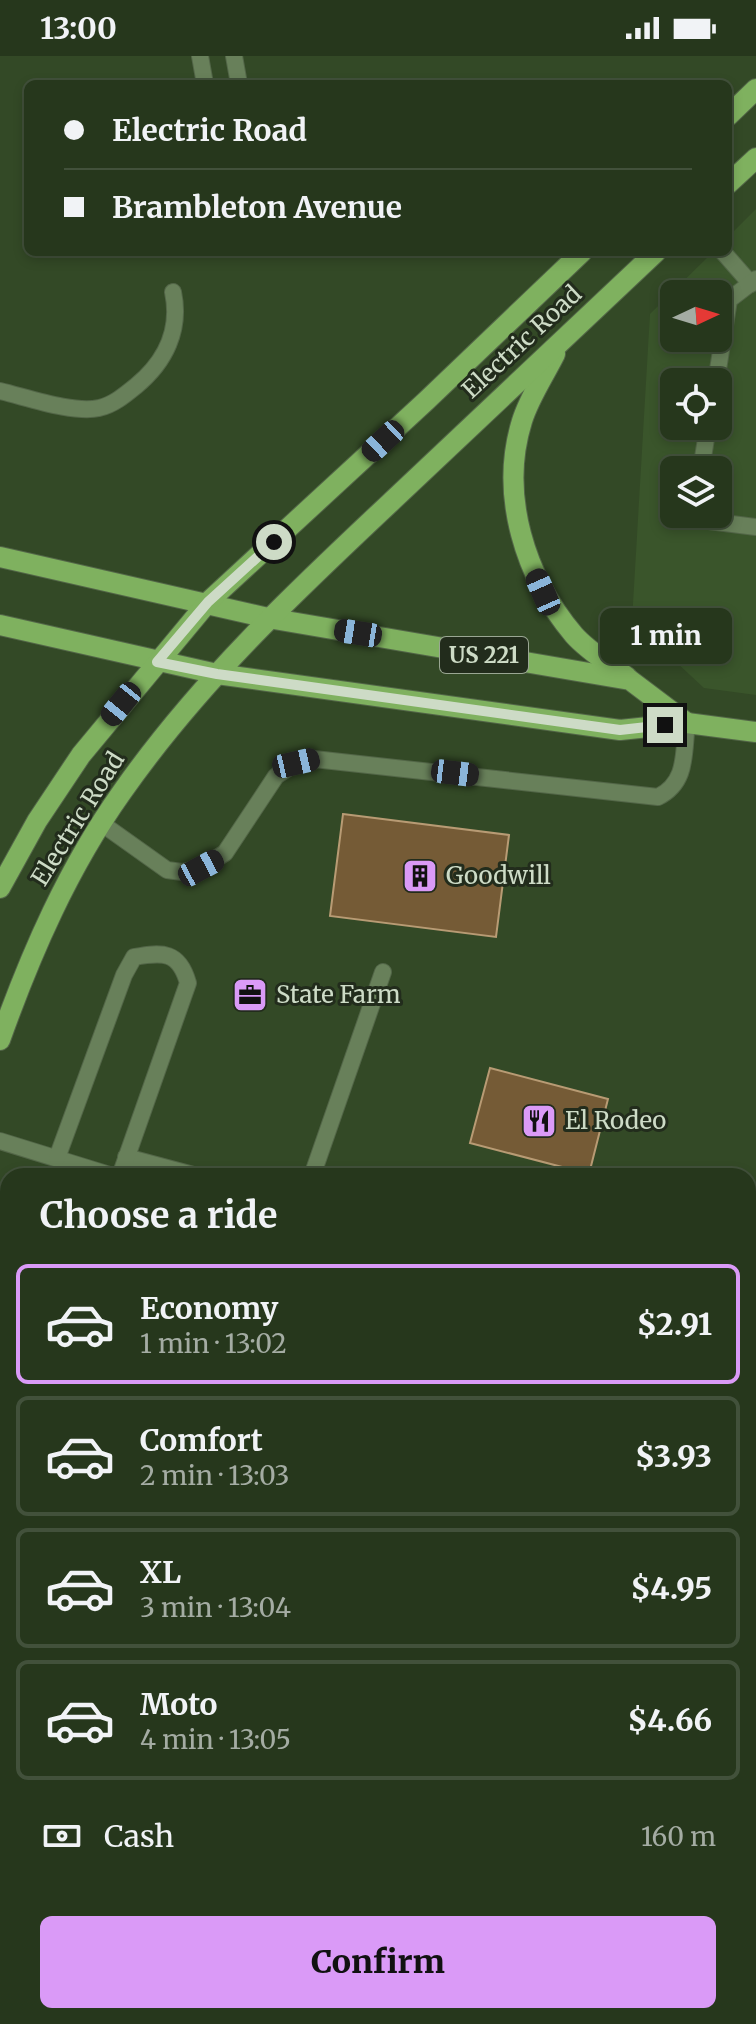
<!DOCTYPE html>
<meta charset="utf-8">
<style>
:root{--surface:#26371c;--page:#2e3f25;--text:#f1f3f6;--muted:#a4aca3;--line:#42513b;--accent:#da9af7}
body{margin:0;font-family:Merriweather,serif;background:var(--page);color:var(--text);height:100vh;display:flex;flex-direction:column;font-size:30px;white-space:nowrap}
*{box-sizing:border-box;margin:0}
p{font-size:26px;color:var(--muted)}
.icon{flex:none;width:44px;height:44px;fill:none;stroke:currentColor;stroke-width:2;stroke-linecap:round;stroke-linejoin:round}
.map{position:relative;flex:1;overflow:hidden}
.drawer{position:absolute;left:0px;top:1112px;width:756px;height:856px;display:flex;flex-direction:column;background:var(--surface);border-radius:24px 24px 0 0;box-shadow:0 4px 12px #0003,0 0 0 2px var(--line)}
.drawer>*{flex:none}
.banner{position:absolute;left:24px;top:24px;width:708px;height:176px;border-radius:12px;box-shadow:0 4px 12px #0003,0 0 0 2px var(--line);display:grid;align-content:center;height:176px;padding:0 40px;background:var(--surface)}
.needle{width:52px;rotate:86deg}
.tools{position:absolute;left:660px;top:224px;display:grid;gap:16px}
.tools a{display:grid;place-items:center;width:72px;height:72px;border-radius:12px;background:var(--surface);box-shadow:0 4px 12px #0003,0 0 0 2px var(--line);font-size:40px}
.end{position:absolute;width:36px;height:36px;margin:-18px;border:10px solid #cddbc6;background:#111;box-shadow:0 0 0 4px #111}
.from{border-radius:50%}
.bubble{position:absolute;height:56px;border-radius:12px;background:var(--surface);box-shadow:0 4px 12px #0003,0 0 0 2px var(--line);font-size:26px;font-weight:800;line-height:56px;text-align:center}
.car{position:absolute;width:24px;height:48px;margin:-24px -12px;border-radius:10px;box-shadow:0 0 6px 2px #0007;background:linear-gradient(#222 24%,#8ab4d8 0 40%,#222 0 76%,#8ab4d8 0 86%,#222 0)}
.banner b{display:flex;align-items:center;gap:28px;height:76px;font-size:30px}
.banner b+b{border-top:2px solid var(--line)}
.banner i{width:20px;height:20px;background:var(--text)}
ul{padding:0;list-style:none}
li{display:flex;align-items:center;gap:24px;height:120px;margin:0 16px 12px;padding:0 24px;border:4px solid var(--line);border-radius:12px}
li div{flex:1}
li b{display:block;font-size:30px}
li em{font-style:normal;font-weight:800}
li.on{border-color:var(--accent)}
li>.icon{width:72px;height:72px;stroke-width:1.5}
h2{padding:0 40px;font-size:36px;line-height:96px}
.pay{display:flex;align-items:center;gap:20px;height:88px;padding:0 40px;font-size:30px}
.pay p{margin-inline-start:auto}
.cta{display:flex;gap:16px;margin-top:auto;padding:16px 40px}
.cta a{flex:1;height:92px;border-radius:12px;background:var(--accent);color:#111;font-size:32px;font-weight:800;line-height:92px;text-align:center}
.status{display:flex;justify-content:space-between;align-items:center;height:56px;padding:0 40px;background:var(--surface);direction:ltr}
.status svg{height:22px;fill:currentColor}
.map>svg:first-child{display:block}
.built{fill:#3a552b;fill-rule:evenodd}
.building{fill:#755b36;stroke:#b89b74;stroke-width:2}
.lines{fill:none;stroke-linecap:round;stroke-linejoin:round}
.lane-casing{stroke:#536648;stroke-width:18}
.street-casing{stroke:#536648;stroke-width:18}
.primary-casing{stroke:#536648;stroke-width:22}
.lane{stroke:#68805a;stroke-width:16}
.street{stroke:#68805a;stroke-width:16}
.primary{stroke:#7fb15f;stroke-width:20}
.route{stroke:#cddbc6;stroke-width:10}
.labels{text-anchor:middle;stroke-width:6;stroke-linejoin:round;paint-order:stroke}
.shield{fill:#222c1c;stroke:#9aa693;stroke-width:2}
.shield-label{font-size:22px;font-weight:bold;fill:#cddbc6}
.street-label{font-size:24px;fill:#cddbc6;stroke:#222c1c}
.poi-label{font-size:24px;fill:#cddbc6;stroke:#222c1c;text-anchor:start}
</style>
<div class="status"><b>13:00</b><svg viewBox="0 0 49 12"><path d="M0 12V9h3v3zM5 12V6h3v6zM10 12V3h3v9zM15 12V0h3v12zM26 1h20v11H26zM47 4h2v5h-2z"/></svg></div>
<div class="map">
<svg width="756" height="1968" viewBox="0 0 756 1968">
<rect width="100%" height="100%" fill="#334926"/>
<path class="built" d="M 756,153 L 756,639 L 704,632 L 632,565 L 650,258 L 713,196 L 728,196 L 728,181 ZM 674,238 L 718,238 L 718,282 L 674,282 ZM 674,326 L 718,326 L 718,370 L 674,370 ZM 674,414 L 718,414 L 718,458 L 674,458 Z"/>
<g class="building">
<polygon points="343,758 509,779 496,881 330,860"/>
<polygon points="490,1012 608,1043 589,1118 470,1087"/>
</g>
<g class="lines">
<g class="lane-casing">
<g id="lane">
<polyline points="200,0 205,28"/>
<polyline points="234,0 239,28"/>
<polyline points="723,196 751,228"/>
<polyline points="716,326 729,244 756,223"/>
<path d="M 0,335 C 26,341 74,358 99,352 C 113,349 125,339 136,330 C 165,306 181,274 173,236"/>
<polyline points="701,414 708,370"/>
<polyline points="694,458 693,463 756,471"/>
<path d="M 101,767 L 167,814 L 182,816 L 201,812 L 225,797 L 276,720 L 296,707 L 314,703 L 658,741 C 688,726 683,697 687,667"/>
<polyline points="0,1085 113,1120"/>
<polyline points="126,1101 197,1120"/>
<path d="M 57,1102 L 124,919 L 134,901 C 163,896 179,895 188,927 L 120,1120"/>
<polyline points="312,1120 383,916"/>
<polyline points="6,1627 8,1610"/>
<polyline points="748,1646 756,1629"/>
<polyline points="291,1968 294,1960"/>
</g>
</g>
<g class="street-casing">
<g id="street">
<polyline points="748,1307 756,1310"/>
<polyline points="0,1625 8,1627"/>
</g>
</g>
<g class="primary-casing">
<g id="primary">
<polyline points="728,60 756,33"/>
<polyline points="728,128 756,102"/>
<path d="M 555,298 C 544,320 529,342 522,365 C 499,439 525,521 574,579 C 588,595 610,608 627,621"/>
<polyline points="0,501 268,562 630,624 687,667"/>
<polyline points="0,569 217,618 620,674 687,667 756,676"/>
<polyline points="0,832 37,765 81,699 208,546 426,345 582,196"/>
<path d="M 0,984 C 31,897 68,812 122,736 C 199,626 295,536 392,445 C 480,362 568,279 656,196"/>
</g>
</g>
<use href="#lane" class="lane"/>
<use href="#street" class="street"/>
<use href="#primary" class="primary"/>
</g>
<g class="lines">
<polyline class="route" points="274,486 208,546 157,606 217,618 620,674 665,669"/>
</g>
<defs>
<g id="building-square" transform="scale(1.8)"><rect x="-9" y="-9" width="18" height="18" rx="4" fill="#da9af7" stroke="#222c1c"/><path d="M-4-6H4V6H1V3H-1V6H-4ZM-2.5-4.3h1.7v1.8h-1.7ZM.8-4.3h1.7v1.8H.8ZM-2.5-1h1.7V.8h-1.7ZM.8-1h1.7V.8H.8Z" fill="#111"/></g>
<g id="office-square" transform="scale(1.8)"><rect x="-9" y="-9" width="18" height="18" rx="4" fill="#da9af7" stroke="#222c1c"/><path d="M-6-3h4V-5.5h4V-3h4V5H-6ZM-1-4.5V-3h2v-1.5ZM-6 0V1H6V0Z" fill="#111"/></g>
<g id="restaurant-square" transform="scale(1.8)"><rect x="-9" y="-9" width="18" height="18" rx="4" fill="#da9af7" stroke="#222c1c"/><path d="M-5-6h1v4h1v-4h1v4h1v-4h1v5L-1.5 .5V6h-2V.5L-5-1ZM5-6V6H3V1.5H1.5Q1.5-4 5-6Z" fill="#111"/></g>
</defs>
<g fill-rule="evenodd">
<use href="#building-square" x="420" y="820"/>
<use href="#office-square" x="250" y="939"/>
<use href="#restaurant-square" x="539" y="1065"/>
</g>
<g class="labels">
<rect class="shield" x="440" y="581" width="88" height="36" rx="6"/>
<g class="shield-label">
<text x="484" y="607">US 221</text>
</g>
<g class="street-label">
<text transform="translate(522 286) rotate(-43)" y="8">Electric Road</text>
<text transform="translate(78 763) rotate(-58)" y="8">Electric Road</text>
</g>
<g class="poi-label">
<text x="446" y="828">Goodwill</text>
<text x="276" y="947">State Farm</text>
<text x="565" y="1073">El Rodeo</text>
</g>
</g>
</svg>
<div class="tools">
<a><svg class="needle" viewBox="-14 -14 28 28"><path d="M0-13l5 13h-10z" fill="#e53935"/><path d="M0 13l5-13h-10z" fill="#a4aca3"/></svg></a>
<a><svg class="icon" aria-label="locate" viewBox="0 0 24 24"><circle cx="12" cy="12" r="6"/><path d="M12 2v4M12 18v4M2 12h4M18 12h4"/></svg></a>
<a><svg class="icon" aria-label="layers" viewBox="0 0 24 24"><path d="M12 4l9 5-9 5-9-5zM3 14l9 5 9-5"/></svg></a>
</div>
<i class="end from" style="left:274px;top:486px"></i>
<i class="end" style="left:665px;top:669px"></i>
<div class="bubble" style="left:600px;top:552px;width:132px">1 min</div>
<i class="car" style="left:383px;top:385px;rotate:227deg"></i>
<i class="car" style="left:543px;top:536px;rotate:336deg"></i>
<i class="car" style="left:358px;top:577px;rotate:279deg"></i>
<i class="car" style="left:121px;top:648px;rotate:219deg"></i>
<i class="car" style="left:296px;top:707px;rotate:77deg"></i>
<i class="car" style="left:455px;top:717px;rotate:97deg"></i>
<i class="car" style="left:201px;top:812px;rotate:62deg"></i>
<div class="banner">
<b><i class="from"></i>Electric Road</b>
<b><i></i>Brambleton Avenue</b>
</div>
<section class="drawer">
<h2>Choose a ride</h2>
<ul>
<li class="on"><svg class="icon" aria-label="car" viewBox="0 0 24 24"><path d="M5 17H2v-5l4-1 3-4h7l3 4 3 1v5h-3M9 17h6M6 11h13"/><circle cx="7" cy="17" r="2"/><circle cx="17" cy="17" r="2"/></svg><div><b>Economy</b><p>1 min · 13:02</p></div><em>$2.91</em></li>
<li><svg class="icon" aria-label="car" viewBox="0 0 24 24"><path d="M5 17H2v-5l4-1 3-4h7l3 4 3 1v5h-3M9 17h6M6 11h13"/><circle cx="7" cy="17" r="2"/><circle cx="17" cy="17" r="2"/></svg><div><b>Comfort</b><p>2 min · 13:03</p></div><em>$3.93</em></li>
<li><svg class="icon" aria-label="car" viewBox="0 0 24 24"><path d="M5 17H2v-5l4-1 3-4h7l3 4 3 1v5h-3M9 17h6M6 11h13"/><circle cx="7" cy="17" r="2"/><circle cx="17" cy="17" r="2"/></svg><div><b>XL</b><p>3 min · 13:04</p></div><em>$4.95</em></li>
<li><svg class="icon" aria-label="car" viewBox="0 0 24 24"><path d="M5 17H2v-5l4-1 3-4h7l3 4 3 1v5h-3M9 17h6M6 11h13"/><circle cx="7" cy="17" r="2"/><circle cx="17" cy="17" r="2"/></svg><div><b>Moto</b><p>4 min · 13:05</p></div><em>$4.66</em></li>
</ul>
<div class="pay"><svg class="icon" aria-label="cash" viewBox="0 0 24 24"><path d="M3 7h18v10H3z"/><circle cx="12" cy="12" r="2"/></svg>Cash<p>160 m</p></div>
<div class="cta"><a>Confirm</a></div>
</section>
</div>
